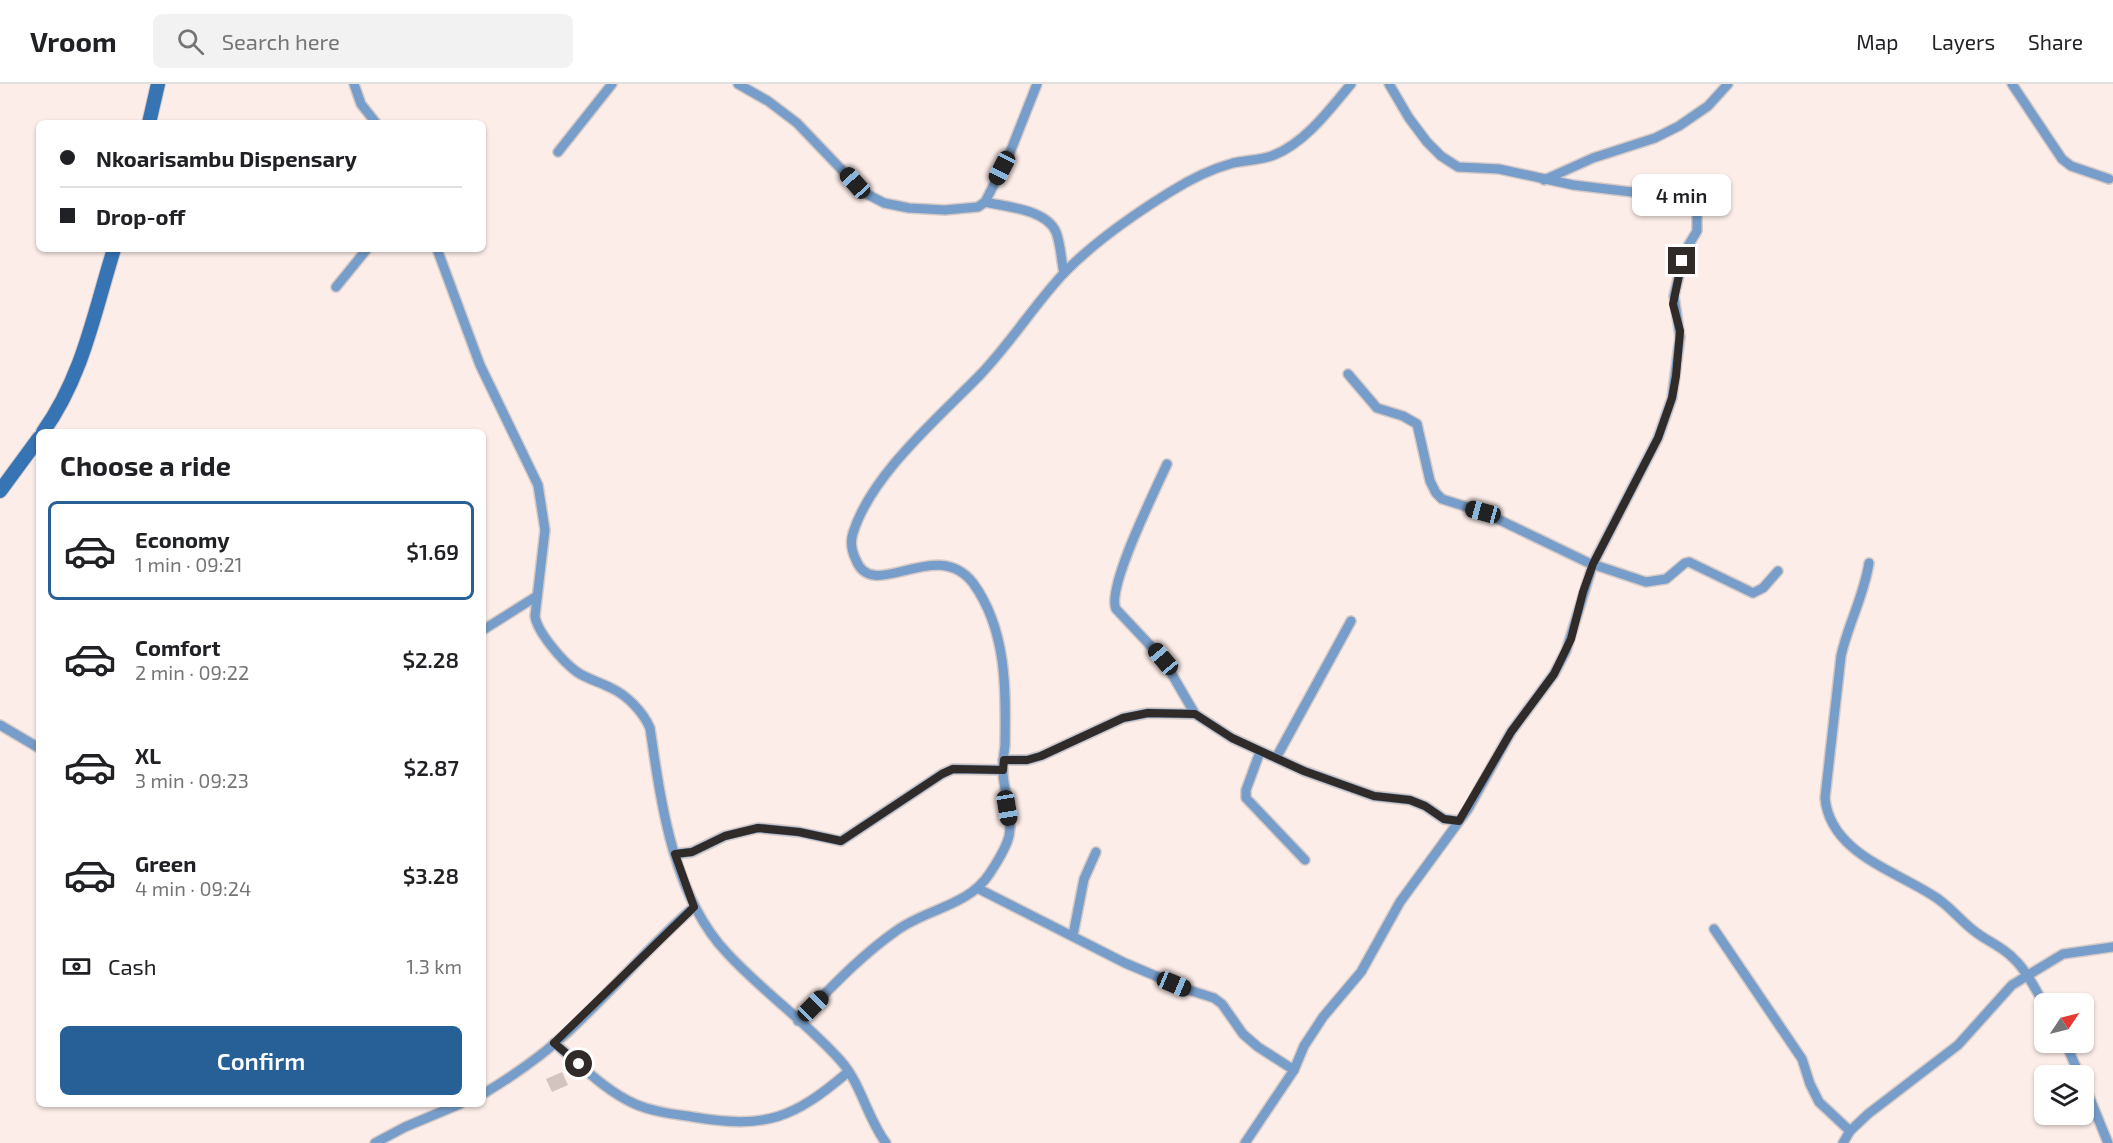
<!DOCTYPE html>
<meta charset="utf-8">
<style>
:root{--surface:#fff;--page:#f2f2f2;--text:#202124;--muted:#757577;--line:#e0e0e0;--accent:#275f97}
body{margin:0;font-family:"Exo 2",sans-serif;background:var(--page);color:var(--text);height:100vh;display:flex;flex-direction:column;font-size:22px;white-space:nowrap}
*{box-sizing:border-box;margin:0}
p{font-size:20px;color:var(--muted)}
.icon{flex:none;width:33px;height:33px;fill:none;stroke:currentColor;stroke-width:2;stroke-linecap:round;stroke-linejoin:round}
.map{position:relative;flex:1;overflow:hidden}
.sheet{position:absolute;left:36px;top:345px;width:450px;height:678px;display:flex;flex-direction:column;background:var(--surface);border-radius:9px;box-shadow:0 2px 4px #0004}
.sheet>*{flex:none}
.guide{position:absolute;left:36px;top:36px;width:450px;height:132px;border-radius:9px;box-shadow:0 2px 4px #0004;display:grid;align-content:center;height:132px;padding:0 24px;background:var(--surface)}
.needle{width:39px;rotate:55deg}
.controls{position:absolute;left:2034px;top:909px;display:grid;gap:12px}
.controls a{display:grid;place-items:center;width:60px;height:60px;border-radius:9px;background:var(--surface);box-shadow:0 2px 4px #0004;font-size:30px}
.end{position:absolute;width:27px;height:27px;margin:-14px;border:8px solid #302b29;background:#fff;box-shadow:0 0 0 3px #fff}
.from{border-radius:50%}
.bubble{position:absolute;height:42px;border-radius:9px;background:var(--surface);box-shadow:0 2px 4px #0004;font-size:20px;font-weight:600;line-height:42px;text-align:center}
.car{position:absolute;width:18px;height:36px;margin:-18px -9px;border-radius:8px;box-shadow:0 0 4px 2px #0007;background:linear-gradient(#222 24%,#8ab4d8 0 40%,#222 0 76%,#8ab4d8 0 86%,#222 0)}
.guide b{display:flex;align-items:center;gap:21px;height:57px;font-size:22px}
.guide b+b{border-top:2px solid var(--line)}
.guide i{width:15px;height:15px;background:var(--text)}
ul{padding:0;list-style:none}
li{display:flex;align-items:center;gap:18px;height:99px;margin:0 12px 9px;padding:0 12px;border:3px solid transparent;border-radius:9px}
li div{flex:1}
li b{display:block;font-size:22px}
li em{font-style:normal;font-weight:600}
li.on{border-color:var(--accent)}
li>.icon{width:54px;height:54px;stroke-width:1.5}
h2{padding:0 24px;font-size:27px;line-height:72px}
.pay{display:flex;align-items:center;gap:15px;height:66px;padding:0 24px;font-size:22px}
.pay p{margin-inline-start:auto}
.primary-button{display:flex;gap:12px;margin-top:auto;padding:12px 24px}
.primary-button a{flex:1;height:69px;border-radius:9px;background:var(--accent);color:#fff;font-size:24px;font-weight:600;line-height:69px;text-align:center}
header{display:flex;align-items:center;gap:36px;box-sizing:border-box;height:84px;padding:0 30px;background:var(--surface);border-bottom:2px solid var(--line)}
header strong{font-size:28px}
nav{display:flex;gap:33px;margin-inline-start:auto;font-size:21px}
.search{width:420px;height:54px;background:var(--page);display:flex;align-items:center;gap:15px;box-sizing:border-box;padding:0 21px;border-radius:9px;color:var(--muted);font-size:22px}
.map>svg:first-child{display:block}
.building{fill:#d3c4c0}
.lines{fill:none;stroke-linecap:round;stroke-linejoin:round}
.street-casing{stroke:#d7cac6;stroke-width:12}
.secondary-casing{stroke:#d7cac6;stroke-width:16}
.street{stroke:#779eca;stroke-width:9}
.secondary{stroke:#3774b3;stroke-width:14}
.route{stroke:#302b29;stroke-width:8}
</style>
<header>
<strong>Vroom</strong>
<div class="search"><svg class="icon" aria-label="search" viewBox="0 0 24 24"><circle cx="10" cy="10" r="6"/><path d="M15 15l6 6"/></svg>Search here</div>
<nav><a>Map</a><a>Layers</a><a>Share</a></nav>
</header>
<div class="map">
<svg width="2113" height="1059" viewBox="0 0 2113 1059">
<rect width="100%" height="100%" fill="#fcede9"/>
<polygon class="building" points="562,988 568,1001 552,1008 546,995"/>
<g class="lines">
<g class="street-casing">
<g id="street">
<polyline points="354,0 361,20 376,39"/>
<polyline points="738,0 768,17 797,39 863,108 884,119 909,124 945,126 978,123 985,118 1009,71 1037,0"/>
<polyline points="2012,0 2062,75 2071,82 2109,95"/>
<polyline points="558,68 612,0"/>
<polyline points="1544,96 1593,74 1655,54 1679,42 1708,22 1728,0"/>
<path d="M 985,118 C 1006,123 1046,125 1056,148 C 1061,161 1061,176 1064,189"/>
<path d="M 437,165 L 480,281 L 538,401 L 545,446 L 535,532 C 537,548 563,578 577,588 C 587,595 600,598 611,604 C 627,611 643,628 650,644 C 661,719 673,812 727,869 C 762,907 805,937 840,976 C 861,999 867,1034 886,1059"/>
<polyline points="336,203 367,165"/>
<polyline points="1348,290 1377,324 1403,332 1417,340 1430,397 1436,409 1442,415 1483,428 1589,479 1646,498 1666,495 1685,479 1689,478 1753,509 1763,504 1778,487"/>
<path d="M 1167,380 C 1156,405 1106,504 1116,525 L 1163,575 L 1195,630"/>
<path d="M 1869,479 C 1864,512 1848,540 1841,572 L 1825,714 C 1830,768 1893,786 1932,811 C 1948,820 1959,835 1973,846 C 1986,857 2002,862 2014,875 C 2027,887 2035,905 2044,920"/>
<polyline points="483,546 537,512"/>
<polyline points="0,641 39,664"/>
<polyline points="1260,668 1246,706 1246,714 1305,776"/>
<polyline points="1276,674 1351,537"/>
<polyline points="1003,676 1027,676 1041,672 1123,634 1148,629 1195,630 1232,654 1304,687 1374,712 1410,716 1425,722 1444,735 1459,737"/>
<polyline points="675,770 692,768 725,752 758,744 799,748 841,757 942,690 953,685 1003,686"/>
<polyline points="979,805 1125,879 1189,906 1214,914 1222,920 1243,950 1258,963 1294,986"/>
<polyline points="1714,845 1802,975 1810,1000 1819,1018 1850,1047"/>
<polyline points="1073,851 1084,795 1096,768"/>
<path d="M 798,937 C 829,906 860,872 896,847 C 927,824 968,823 990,789 C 997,778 1006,765 1009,752 C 1013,732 1004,709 1003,689 C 1002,680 1004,671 1005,661 C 1006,606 1007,546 973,499 C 936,451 873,520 856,476 C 852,468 850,458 853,449 C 871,391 937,335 979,292 C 1010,260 1034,221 1064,189 C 1094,158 1133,131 1170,108 C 1189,96 1211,85 1233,79 C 1247,76 1262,76 1274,71 C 1306,58 1330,25 1351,0"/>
<polyline points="2065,958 2080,992"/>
<path d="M 554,959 C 579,979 605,1007 635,1020 C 653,1028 674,1030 693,1033 C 766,1045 793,1035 848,988"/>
<polyline points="2084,1000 2108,1059"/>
<path d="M 483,1010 C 513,992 543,971 569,947 C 612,907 649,862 694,823"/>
<polyline points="375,1059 405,1043 460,1020"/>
<polyline points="1245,1059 1294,986 1304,962 1323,933 1361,888 1400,818 1468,725 1511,648 1554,590 1566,567 1593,480 1658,354 1672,314 1680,253 1674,212 1685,167 1697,147 1697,124 1683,114 1573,101 1499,85 1458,83 1441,72 1427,58 1409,34 1389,0"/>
<polyline points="1843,1059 1850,1047 1868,1030 1958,961 2012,901 2063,870 2113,863"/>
</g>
</g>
<g class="secondary-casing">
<g id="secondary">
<polyline points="149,39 158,0"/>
<path d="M 43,348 C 83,292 94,229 114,165"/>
<polyline points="0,407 39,354"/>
</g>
</g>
<use href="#street" class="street"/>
<use href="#secondary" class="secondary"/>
</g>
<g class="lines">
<polyline class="route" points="579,980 554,959 694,823 675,770 692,768 725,752 758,744 799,748 841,757 942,690 953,685 1003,686 1004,676 1027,676 1041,672 1123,634 1148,629 1195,630 1232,654 1304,687 1374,712 1410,716 1425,722 1444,735 1459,737 1511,648 1554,590 1571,555 1583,508 1593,480 1658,354 1672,314 1676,292 1680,247 1673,220 1682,177"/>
</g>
</svg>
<div class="controls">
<a><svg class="needle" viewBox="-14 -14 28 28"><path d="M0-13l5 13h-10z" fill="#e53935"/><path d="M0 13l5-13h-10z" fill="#757577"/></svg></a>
<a><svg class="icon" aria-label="layers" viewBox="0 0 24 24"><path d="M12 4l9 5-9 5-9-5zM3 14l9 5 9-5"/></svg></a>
</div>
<i class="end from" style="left:579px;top:980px"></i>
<i class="end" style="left:1682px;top:177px"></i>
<div class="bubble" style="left:1632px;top:90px;width:99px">4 min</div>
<i class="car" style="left:1002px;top:84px;rotate:207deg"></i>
<i class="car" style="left:855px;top:99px;rotate:318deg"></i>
<i class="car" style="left:1483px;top:428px;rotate:285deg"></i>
<i class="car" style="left:1163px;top:575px;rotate:320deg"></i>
<i class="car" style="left:1007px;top:724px;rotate:171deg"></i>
<i class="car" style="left:1174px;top:900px;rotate:113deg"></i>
<i class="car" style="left:813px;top:922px;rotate:45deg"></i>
<div class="guide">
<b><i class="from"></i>Nkoarisambu Dispensary</b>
<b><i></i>Drop-off</b>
</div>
<section class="sheet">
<h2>Choose a ride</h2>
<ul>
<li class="on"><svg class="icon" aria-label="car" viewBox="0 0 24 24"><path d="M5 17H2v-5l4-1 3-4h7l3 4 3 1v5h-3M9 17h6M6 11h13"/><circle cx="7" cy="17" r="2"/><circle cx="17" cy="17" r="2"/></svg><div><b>Economy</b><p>1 min · 09:21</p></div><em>$1.69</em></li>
<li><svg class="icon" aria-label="car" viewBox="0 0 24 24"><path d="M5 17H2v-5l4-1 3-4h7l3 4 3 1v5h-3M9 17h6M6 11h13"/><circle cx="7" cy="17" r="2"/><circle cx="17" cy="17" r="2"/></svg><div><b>Comfort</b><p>2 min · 09:22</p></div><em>$2.28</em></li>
<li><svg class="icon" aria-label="car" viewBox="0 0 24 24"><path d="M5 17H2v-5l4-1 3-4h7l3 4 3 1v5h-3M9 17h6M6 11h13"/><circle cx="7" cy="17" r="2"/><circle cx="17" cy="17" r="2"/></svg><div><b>XL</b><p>3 min · 09:23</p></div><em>$2.87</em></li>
<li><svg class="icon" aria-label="car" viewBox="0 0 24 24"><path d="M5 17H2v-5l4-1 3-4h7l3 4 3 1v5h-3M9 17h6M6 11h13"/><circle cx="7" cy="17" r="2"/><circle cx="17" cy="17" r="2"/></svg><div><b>Green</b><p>4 min · 09:24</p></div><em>$3.28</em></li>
</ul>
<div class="pay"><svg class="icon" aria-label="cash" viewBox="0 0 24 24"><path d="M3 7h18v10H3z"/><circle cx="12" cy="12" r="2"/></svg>Cash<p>1.3 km</p></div>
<div class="primary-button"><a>Confirm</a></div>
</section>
</div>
